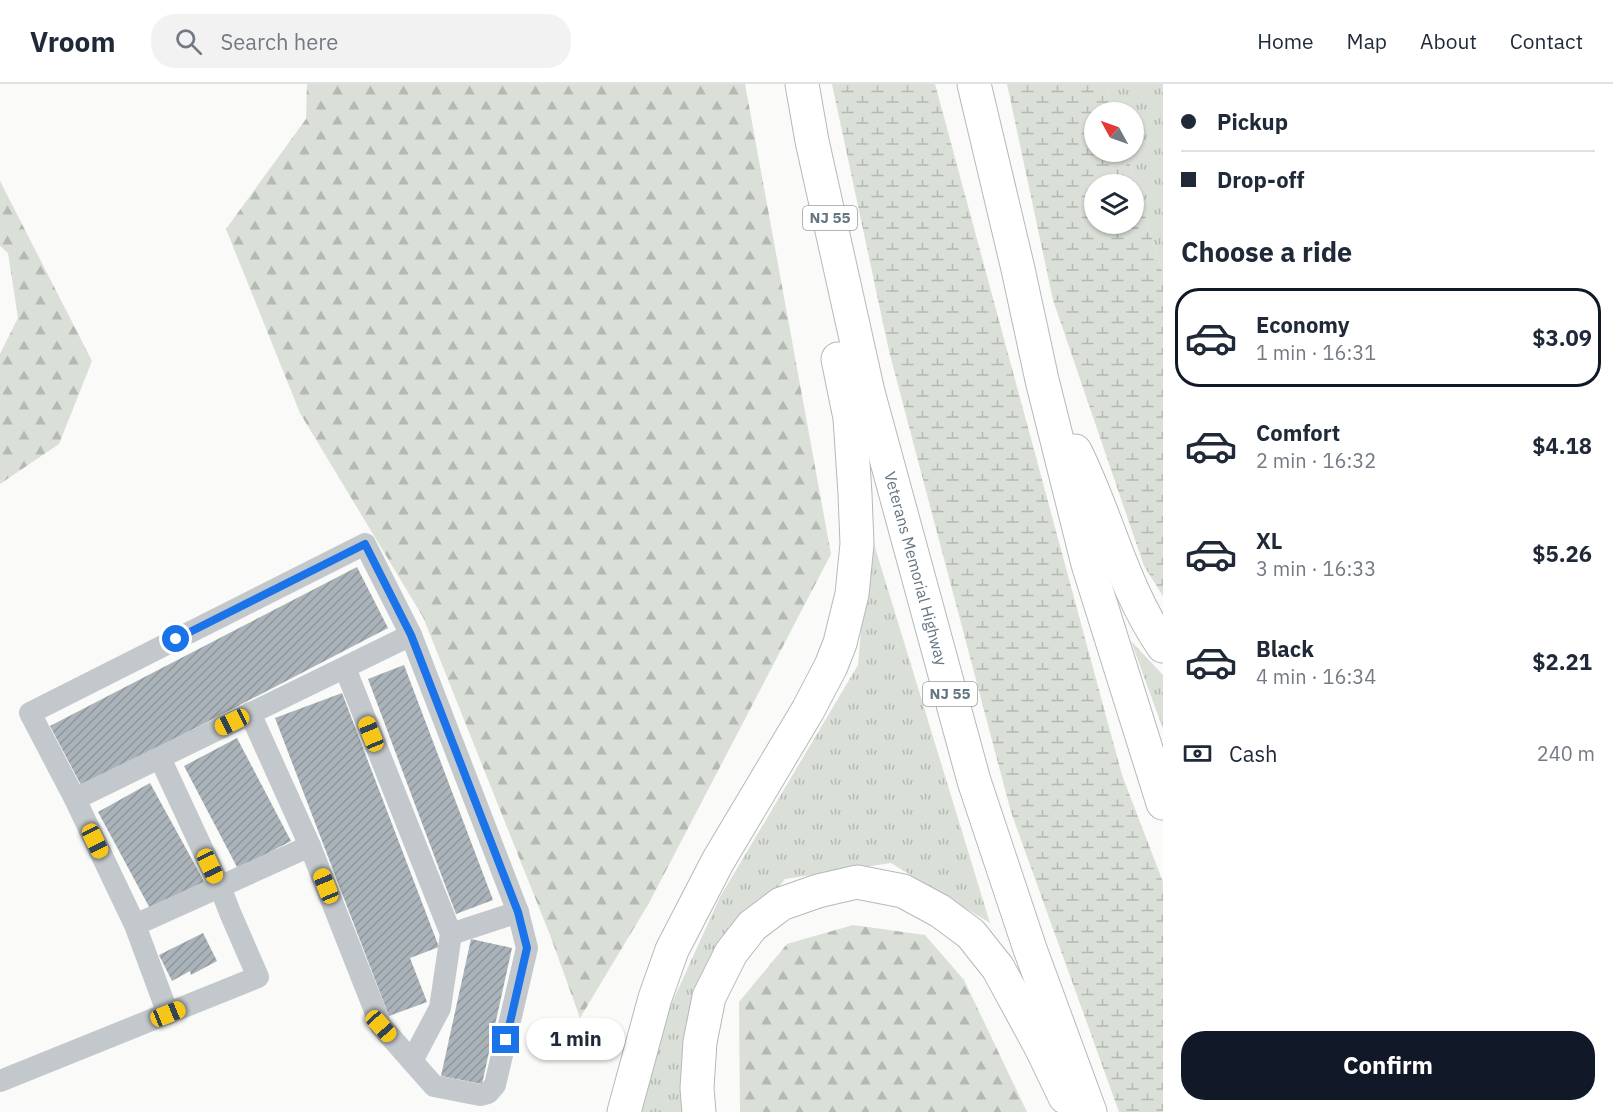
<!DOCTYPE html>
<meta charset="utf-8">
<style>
:root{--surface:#fff;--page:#f2f2f3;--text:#1f2937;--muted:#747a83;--line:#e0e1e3;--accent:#111827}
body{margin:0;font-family:"IBM Plex Sans",sans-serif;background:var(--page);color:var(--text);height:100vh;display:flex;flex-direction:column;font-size:22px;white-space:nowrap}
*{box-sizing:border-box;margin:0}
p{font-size:20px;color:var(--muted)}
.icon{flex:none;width:33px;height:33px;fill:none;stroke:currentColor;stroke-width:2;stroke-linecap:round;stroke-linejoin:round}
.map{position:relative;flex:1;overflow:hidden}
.side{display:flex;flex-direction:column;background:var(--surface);width:450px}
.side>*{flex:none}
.top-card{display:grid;align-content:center;height:132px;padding:0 18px;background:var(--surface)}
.needle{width:39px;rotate:310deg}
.tools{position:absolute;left:1084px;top:18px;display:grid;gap:12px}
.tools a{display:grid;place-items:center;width:60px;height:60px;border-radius:50%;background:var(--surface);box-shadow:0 2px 4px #0004;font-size:30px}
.end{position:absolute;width:27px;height:27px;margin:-14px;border:8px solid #1a73e8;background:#fff;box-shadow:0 0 0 3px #fff}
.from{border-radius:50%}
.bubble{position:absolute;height:42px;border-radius:21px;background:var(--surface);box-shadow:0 2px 4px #0004;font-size:20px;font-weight:700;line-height:42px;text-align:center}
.car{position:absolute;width:18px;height:36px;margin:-18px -9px;border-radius:8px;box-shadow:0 0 4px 2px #0007;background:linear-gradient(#f5c518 24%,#345 0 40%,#f5c518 0 76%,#345 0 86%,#f5c518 0)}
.top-card b{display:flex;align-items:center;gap:21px;height:57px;font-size:22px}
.top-card b+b{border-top:2px solid var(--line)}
.top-card i{width:15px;height:15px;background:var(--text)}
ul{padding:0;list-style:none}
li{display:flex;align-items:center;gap:18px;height:99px;margin:0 12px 9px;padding:0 6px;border:3px solid transparent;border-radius:24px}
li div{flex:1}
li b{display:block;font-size:22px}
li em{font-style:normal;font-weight:700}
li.on{border-color:var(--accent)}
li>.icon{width:54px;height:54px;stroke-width:1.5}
h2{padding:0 18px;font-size:27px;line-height:72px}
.pay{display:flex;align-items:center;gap:15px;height:66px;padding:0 18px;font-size:22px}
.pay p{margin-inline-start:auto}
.primary-button{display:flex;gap:12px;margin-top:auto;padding:12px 18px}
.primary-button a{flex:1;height:69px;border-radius:24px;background:var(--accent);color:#fff;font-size:24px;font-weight:700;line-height:69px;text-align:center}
header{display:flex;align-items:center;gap:36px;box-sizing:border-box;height:84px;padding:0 30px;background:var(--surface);border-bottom:2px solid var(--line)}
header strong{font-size:28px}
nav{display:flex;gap:33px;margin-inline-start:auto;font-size:21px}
.search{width:420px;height:54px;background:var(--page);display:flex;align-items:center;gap:15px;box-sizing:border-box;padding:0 21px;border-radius:24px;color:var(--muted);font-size:22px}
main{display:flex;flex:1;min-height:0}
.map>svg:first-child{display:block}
.grass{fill:url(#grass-tufts)}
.forest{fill:url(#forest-firs)}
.wetland{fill:url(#wetland-marsh);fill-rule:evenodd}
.building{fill:url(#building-hatch)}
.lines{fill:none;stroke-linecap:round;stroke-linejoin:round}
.highway-casing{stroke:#b4b9bd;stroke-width:35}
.minor{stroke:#c3c8cc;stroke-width:22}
.highway{stroke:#fff;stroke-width:33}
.route{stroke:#1a73e8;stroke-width:8}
.labels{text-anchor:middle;stroke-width:6;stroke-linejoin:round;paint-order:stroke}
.shield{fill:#fff;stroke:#939fa8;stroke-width:1.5}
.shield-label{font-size:15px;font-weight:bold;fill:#657683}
.street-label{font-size:16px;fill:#657683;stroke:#fff}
</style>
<header>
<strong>Vroom</strong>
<div class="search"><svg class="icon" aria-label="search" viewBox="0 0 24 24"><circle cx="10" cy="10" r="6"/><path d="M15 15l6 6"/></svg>Search here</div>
<nav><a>Home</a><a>Map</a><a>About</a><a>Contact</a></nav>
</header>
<main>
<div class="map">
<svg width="1163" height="1028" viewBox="0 0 1163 1028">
<defs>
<pattern id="grass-tufts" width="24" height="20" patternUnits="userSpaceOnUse" patternTransform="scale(1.5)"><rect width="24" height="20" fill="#dadfd7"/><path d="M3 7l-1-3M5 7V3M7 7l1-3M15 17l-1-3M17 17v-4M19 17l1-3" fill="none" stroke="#b4b9b4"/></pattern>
<pattern id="forest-firs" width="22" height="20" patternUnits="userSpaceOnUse" patternTransform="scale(1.5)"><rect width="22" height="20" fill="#dadfd7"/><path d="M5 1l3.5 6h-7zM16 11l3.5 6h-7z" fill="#b4b9b4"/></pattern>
<pattern id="wetland-marsh" width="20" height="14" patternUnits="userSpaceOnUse" patternTransform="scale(1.5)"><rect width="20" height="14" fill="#dadfd7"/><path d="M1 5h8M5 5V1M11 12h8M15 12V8" fill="none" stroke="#b4b9b4"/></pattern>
<pattern id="building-hatch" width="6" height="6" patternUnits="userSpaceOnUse" patternTransform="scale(1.5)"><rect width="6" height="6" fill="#aab3b9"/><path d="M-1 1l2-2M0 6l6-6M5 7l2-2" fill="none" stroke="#8e969c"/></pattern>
</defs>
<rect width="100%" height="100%" fill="#fafaf8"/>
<g class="grass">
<polygon points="1106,0 1163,0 1163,190 1126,68 1134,68 1134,28 1114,28"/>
<polygon points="870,447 990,839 891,779 785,795 693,905 684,1028 639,1028 665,934 720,813 858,581"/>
<polygon points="1131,557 1163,591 1163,645"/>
</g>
<g class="forest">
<polygon points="307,0 745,0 831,470 649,819 580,934 550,851 423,533 300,329 226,145 306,35"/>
<polygon points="0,97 92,277 59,360 0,400 0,270 18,234 8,169 0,162"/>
<polygon points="853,841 925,851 964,896 1027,1028 740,1028 739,918 787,860"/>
</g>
<g class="wetland">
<polygon points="832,0 935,0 1122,691 1163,798 1163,1028 1119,1028 1011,728 889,267"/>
<path d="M 1007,0 L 1106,0 L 1114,28 L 1095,28 L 1095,68 L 1126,68 L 1163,190 L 1163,512 L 1144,482 L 1053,216 ZM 1095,100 L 1134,100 L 1134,140 L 1095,140 Z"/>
</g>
<g class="building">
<polygon points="357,483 388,544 82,703 50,642"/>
<polygon points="404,581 493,816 456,830 368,595"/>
<polygon points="342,609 439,863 410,874 427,918 389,932 275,634"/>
<polygon points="237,654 291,757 238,785 184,682"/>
<polygon points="150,699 206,801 153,830 98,728"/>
<polygon points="203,849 217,877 191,891 190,887 172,897 159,871"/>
<polygon points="471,855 512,864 482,1000 441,992"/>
</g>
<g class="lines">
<g class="highway-casing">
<g id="highway">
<path id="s1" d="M 802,0 L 812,57 L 868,308 L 974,697 L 1030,865 L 1090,1028"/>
<polyline points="974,0 1018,185 1042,296 1088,480 1163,719"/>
<path d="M 1075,367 C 1107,430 1122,503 1163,562"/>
<polyline points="624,1028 655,914 672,866 718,777 808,626 831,582 840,559 852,510 857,460 855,410 850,334 838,275"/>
<polyline points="699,1028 697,1004 700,958 709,913 731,869 752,842 781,820 818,807 857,798 903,807 940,827 971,850 998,884 1042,965 1065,1013"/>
</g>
</g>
<g class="minor">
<polyline points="345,584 451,850 440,924 412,977"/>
<polyline points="250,629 310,762"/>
<polyline points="75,715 411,551"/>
<polyline points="135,841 310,762 381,942 434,1002 480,1011 488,1009 495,1001 527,864 518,828 411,551 365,460 30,629 75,715 135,841 168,930"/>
<polyline points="451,850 518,828"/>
<polyline points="0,997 258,893 231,831 220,803 160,674"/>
</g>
<use href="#highway" class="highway"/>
</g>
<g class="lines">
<polyline class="route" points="176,555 365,460 411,551 518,828 527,864 506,956"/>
</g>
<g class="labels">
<g class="shield">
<rect x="803" y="122" width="54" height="24" rx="4.5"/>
<rect x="923" y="598" width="54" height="24" rx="4.5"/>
</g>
<g class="shield-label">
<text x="830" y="139">NJ 55</text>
<text x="950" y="615">NJ 55</text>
</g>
<g class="street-label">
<text dy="6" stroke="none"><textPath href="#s1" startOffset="498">Veterans Memorial Highway</textPath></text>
</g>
</g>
</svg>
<div class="tools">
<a><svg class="needle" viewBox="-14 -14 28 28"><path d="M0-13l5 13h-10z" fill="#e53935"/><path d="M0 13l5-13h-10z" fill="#747a83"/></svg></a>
<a><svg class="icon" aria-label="layers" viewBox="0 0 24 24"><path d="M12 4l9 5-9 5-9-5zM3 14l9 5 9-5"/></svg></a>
</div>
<i class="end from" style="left:176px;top:555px"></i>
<i class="end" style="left:506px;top:956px"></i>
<div class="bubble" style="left:526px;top:934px;width:99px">1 min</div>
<i class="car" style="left:232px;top:638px;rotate:244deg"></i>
<i class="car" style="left:371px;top:650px;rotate:338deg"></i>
<i class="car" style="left:95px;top:757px;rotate:154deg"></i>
<i class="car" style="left:210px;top:782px;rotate:155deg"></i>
<i class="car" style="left:326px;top:802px;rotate:338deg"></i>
<i class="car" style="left:168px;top:930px;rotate:68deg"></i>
<i class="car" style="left:381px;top:942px;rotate:138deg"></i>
</div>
<section class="side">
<div class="top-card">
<b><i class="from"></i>Pickup</b>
<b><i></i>Drop-off</b>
</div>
<h2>Choose a ride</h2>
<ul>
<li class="on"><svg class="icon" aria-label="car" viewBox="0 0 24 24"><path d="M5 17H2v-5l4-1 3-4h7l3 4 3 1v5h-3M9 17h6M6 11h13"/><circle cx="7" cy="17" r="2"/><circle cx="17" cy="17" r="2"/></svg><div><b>Economy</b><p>1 min · 16:31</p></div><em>$3.09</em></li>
<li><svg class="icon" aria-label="car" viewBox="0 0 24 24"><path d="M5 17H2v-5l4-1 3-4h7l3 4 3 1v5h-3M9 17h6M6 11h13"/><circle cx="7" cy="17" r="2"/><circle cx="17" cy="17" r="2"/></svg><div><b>Comfort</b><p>2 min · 16:32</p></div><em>$4.18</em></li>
<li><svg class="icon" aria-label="car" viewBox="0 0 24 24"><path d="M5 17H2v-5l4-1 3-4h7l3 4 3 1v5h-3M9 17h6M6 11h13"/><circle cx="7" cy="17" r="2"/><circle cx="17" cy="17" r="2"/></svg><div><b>XL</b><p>3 min · 16:33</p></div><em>$5.26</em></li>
<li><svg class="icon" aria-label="car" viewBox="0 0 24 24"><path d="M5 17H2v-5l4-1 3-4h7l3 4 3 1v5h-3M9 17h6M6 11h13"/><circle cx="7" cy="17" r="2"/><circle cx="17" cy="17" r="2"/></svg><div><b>Black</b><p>4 min · 16:34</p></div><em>$2.21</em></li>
</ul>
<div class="pay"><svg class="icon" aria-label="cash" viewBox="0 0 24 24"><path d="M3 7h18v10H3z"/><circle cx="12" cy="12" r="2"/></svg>Cash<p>240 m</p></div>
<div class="primary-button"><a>Confirm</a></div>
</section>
</main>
